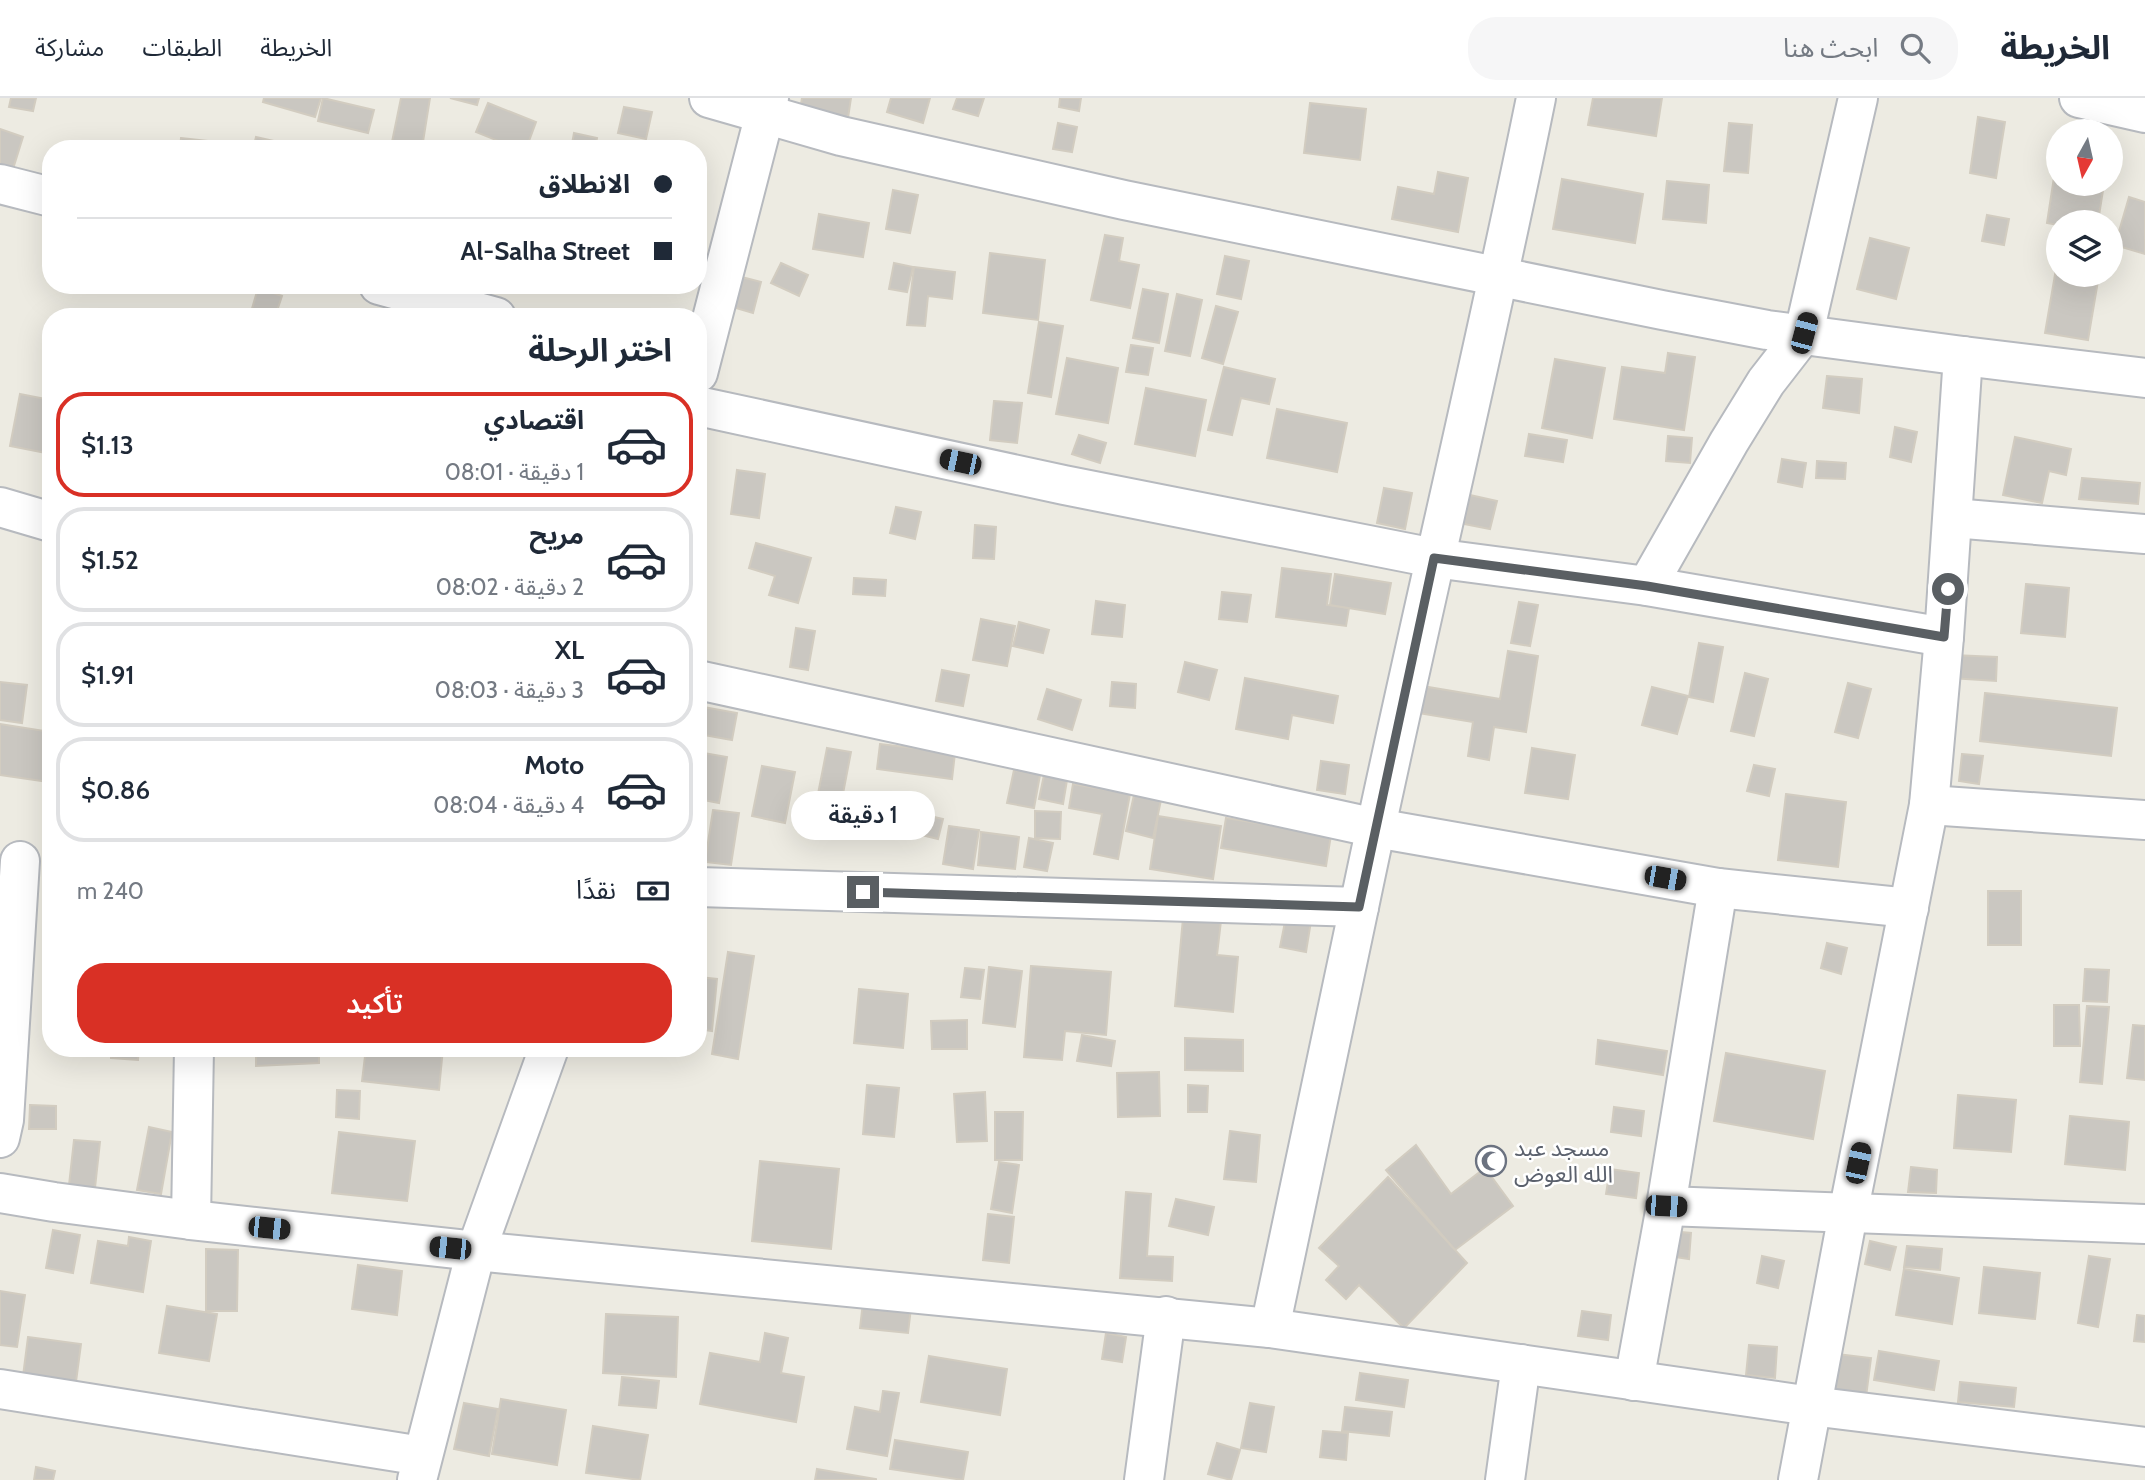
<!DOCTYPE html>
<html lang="ar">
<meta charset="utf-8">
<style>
:root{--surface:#fff;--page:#f6f6f7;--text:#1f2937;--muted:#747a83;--line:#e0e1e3;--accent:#d93025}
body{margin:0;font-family:Cabin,"Noto Sans Arabic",sans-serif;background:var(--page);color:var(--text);direction:rtl;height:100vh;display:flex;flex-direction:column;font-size:26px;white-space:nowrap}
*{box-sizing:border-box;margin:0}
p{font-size:23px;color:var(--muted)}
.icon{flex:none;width:38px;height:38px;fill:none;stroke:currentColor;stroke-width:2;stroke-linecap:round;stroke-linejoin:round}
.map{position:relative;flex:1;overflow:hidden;direction:ltr}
.side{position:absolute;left:42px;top:210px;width:665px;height:749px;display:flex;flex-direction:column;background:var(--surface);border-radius:28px;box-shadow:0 7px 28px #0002;direction:rtl}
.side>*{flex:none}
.top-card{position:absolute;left:42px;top:42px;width:665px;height:154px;border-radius:28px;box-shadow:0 7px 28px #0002;direction:rtl;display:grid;align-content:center;height:154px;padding:0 35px;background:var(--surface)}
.needle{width:46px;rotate:188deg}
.tools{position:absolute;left:2046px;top:21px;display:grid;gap:14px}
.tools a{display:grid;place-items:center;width:77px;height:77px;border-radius:50%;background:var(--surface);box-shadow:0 7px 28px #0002;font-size:35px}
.end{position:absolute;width:32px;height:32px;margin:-16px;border:9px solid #5a5f63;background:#fff;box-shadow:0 0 0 4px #fff}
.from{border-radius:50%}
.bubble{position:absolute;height:49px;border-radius:24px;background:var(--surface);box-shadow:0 7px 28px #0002;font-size:23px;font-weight:600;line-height:49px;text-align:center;direction:rtl}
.car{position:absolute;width:21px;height:42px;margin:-21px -10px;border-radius:9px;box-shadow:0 0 5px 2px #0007;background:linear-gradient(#222 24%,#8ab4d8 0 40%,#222 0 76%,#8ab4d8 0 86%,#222 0)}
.top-card b{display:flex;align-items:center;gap:24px;height:66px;font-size:26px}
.top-card b+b{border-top:2px solid var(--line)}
.top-card i{width:18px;height:18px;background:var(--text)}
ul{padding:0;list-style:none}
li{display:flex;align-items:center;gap:21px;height:105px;margin:0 14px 10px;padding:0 21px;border:4px solid var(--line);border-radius:28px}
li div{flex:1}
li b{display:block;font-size:26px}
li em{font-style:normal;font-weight:600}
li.active{border-color:var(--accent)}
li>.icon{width:63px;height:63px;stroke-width:1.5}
h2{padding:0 35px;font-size:32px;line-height:84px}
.pay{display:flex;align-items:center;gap:18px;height:77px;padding:0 35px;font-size:26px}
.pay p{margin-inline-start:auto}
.button{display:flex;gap:14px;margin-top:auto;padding:14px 35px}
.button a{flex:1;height:80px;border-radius:28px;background:var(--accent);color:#fff;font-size:28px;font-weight:600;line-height:80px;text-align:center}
header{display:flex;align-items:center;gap:42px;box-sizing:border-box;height:98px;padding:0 35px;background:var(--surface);border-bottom:2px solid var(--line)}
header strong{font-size:33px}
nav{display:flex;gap:38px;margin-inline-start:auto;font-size:24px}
.search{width:490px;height:63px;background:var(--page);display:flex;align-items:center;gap:18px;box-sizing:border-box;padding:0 24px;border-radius:28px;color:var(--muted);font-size:26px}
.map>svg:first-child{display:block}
.building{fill:#cac7c1;stroke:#d2ccc0;stroke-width:2}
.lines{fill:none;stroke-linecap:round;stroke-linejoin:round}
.minor-casing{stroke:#b7babf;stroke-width:42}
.minor{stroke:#fff;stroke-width:38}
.route{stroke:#5a5f63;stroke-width:9}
.labels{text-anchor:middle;stroke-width:5;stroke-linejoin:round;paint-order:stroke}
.worship-label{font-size:23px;fill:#5b616d;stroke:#fff;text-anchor:start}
</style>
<header>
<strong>الخريطة</strong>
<div class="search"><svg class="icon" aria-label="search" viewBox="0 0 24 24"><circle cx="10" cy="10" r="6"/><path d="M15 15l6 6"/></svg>ابحث هنا</div>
<nav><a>الخريطة</a><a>الطبقات</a><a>مشاركة</a></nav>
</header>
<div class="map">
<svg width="2145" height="1382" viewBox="0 0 2145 1382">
<rect width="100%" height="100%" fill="#edebe2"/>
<g class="building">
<polygon points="11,0 36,0 33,13 9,9"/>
<polygon points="264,0 321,0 315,19 263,4"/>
<polygon points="323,0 374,12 368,35 318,23"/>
<polygon points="401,0 430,0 422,50 392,44"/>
<polygon points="450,0 479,0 477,7"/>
<polygon points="802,0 851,0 848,20 800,12"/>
<polygon points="891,0 930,0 923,25 887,14"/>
<polygon points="957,0 984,0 978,18 953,11"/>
<polygon points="1060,0 1081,0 1079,13 1059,9"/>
<polygon points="1593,0 1662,0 1656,38 1588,27"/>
<polygon points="488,5 536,24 526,51 518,51 476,34"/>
<polygon points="1310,5 1366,11 1360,62 1304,55"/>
<polygon points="624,9 652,14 646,41 618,35"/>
<polygon points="1978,19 2005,24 1996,80 1970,75"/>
<polygon points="1058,25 1077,29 1072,54 1053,51"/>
<polygon points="1729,25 1752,27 1748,75 1724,73"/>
<polygon points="0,31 23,39 13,71 0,67"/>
<polygon points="574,35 597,40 595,51 571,51"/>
<polygon points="256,39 296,48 295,51 253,51"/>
<polygon points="181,40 207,43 206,51 180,51"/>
<polygon points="2056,66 2058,66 2058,86 2104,86 2098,124 2058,124 2058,127 2047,125"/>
<polygon points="1438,74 1468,80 1458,134 1392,121 1398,89 1434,96"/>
<polygon points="1562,81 1643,96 1635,145 1553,131"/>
<polygon points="1667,83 1709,87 1706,125 1663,121"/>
<polygon points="893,92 918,97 910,135 886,131"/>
<polygon points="2129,99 2145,104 2145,156 2115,147"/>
<polygon points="819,116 869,125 863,159 813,151"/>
<polygon points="1987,117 2009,121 2004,147 1982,143"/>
<polygon points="1105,137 1123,140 1119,163 1139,167 1130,210 1091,202"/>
<polygon points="1870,140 1909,150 1896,201 1857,191"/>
<polygon points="990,155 1045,162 1038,222 983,215"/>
<polygon points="1225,158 1249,163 1241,201 1217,196"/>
<polygon points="781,165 808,177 799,198 771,185"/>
<polygon points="894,165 913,169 907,194 889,191"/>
<polygon points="2057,165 2058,177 2099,177 2088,242 2045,235"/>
<polygon points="914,169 955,174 952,201 928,198 925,228 907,227"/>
<polygon points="734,177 761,184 753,215 726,207"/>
<polygon points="258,190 282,198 275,219 251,214"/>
<polygon points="1143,191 1168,196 1159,245 1133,240"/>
<polygon points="1177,196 1202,202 1190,258 1165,253"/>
<polygon points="1216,208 1238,214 1223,266 1202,260"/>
<polygon points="1039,224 1063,228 1051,299 1028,295"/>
<polygon points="1131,247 1153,250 1148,277 1126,274"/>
<polygon points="1668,255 1695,259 1684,332 1614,321 1622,269 1665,275"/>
<polygon points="1067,260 1118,270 1108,325 1056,316"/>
<polygon points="1555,261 1605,270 1592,340 1542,330"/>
<polygon points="1224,269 1275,281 1269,306 1241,300 1232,337 1208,332"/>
<polygon points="1827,278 1862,281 1859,315 1823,310"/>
<polygon points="1146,290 1206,302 1195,358 1135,346"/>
<polygon points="20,296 51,302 51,356 10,348"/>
<polygon points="994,303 1022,305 1017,345 990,342"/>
<polygon points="1277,311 1347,325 1337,374 1267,360"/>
<polygon points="1895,329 1917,334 1911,364 1890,359"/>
<polygon points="1529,336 1567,342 1563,364 1525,358"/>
<polygon points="1079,337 1106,345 1100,365 1072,356"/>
<polygon points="1668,338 1692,340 1690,365 1666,363"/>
<polygon points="2015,339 2071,351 2066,377 2049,373 2042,405 2003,397"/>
<polygon points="1782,361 1806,365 1802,389 1778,384"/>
<polygon points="1817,363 1846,365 1845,381 1816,380"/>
<polygon points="737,372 765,376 759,420 731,416"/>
<polygon points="2082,380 2140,385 2138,406 2079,401"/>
<polygon points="1384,390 1412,395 1405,431 1377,425"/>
<polygon points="1470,397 1497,403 1490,431 1464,426"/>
<polygon points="896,409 921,414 915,441 890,435"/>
<polygon points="975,427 996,429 994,461 973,460"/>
<polygon points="756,445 811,460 798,505 769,497 775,478 749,470"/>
<polygon points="1282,470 1331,476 1327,507 1349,510 1346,528 1276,519"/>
<polygon points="1335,476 1391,485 1385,516 1330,507"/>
<polygon points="854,480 886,482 885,498 853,496"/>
<polygon points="2026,486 2069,490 2065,539 2021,535"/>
<polygon points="1222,494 1251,497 1247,524 1219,521"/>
<polygon points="1096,503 1125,507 1122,539 1092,536"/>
<polygon points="1519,504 1538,507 1530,548 1511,545"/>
<polygon points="981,521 1015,528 1007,568 973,562"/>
<polygon points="1019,524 1049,532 1043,555 1013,548"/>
<polygon points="796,530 815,533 808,572 790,569"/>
<polygon points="1699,545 1723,549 1713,604 1689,599"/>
<polygon points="1508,553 1538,558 1526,634 1494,629 1489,662 1468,658 1473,624 1418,615 1422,588 1500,601"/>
<polygon points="1953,557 1997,559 1996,583 1951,580"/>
<polygon points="1185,564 1217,572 1209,602 1178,594"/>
<polygon points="942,572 969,577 963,608 936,603"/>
<polygon points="1745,575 1768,581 1754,638 1731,633"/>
<polygon points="1245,580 1338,598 1333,625 1292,617 1288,641 1236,631"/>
<polygon points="0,584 27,587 22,625 0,622"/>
<polygon points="1112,584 1136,586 1135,610 1110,608"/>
<polygon points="1848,585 1871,591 1858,640 1835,634"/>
<polygon points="1652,589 1688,598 1677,636 1642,627"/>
<polygon points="1047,591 1081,602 1072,632 1038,621"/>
<polygon points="1985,595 2117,610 2111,658 1980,643"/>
<polygon points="698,608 737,615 732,642 698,636"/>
<polygon points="0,626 51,634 49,684 0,677"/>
<polygon points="880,646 955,655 952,681 877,671"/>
<polygon points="827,650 851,654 841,706 817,701"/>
<polygon points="1532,650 1575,657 1568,701 1525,695"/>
<polygon points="698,654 727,659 719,705 698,701"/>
<polygon points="1962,656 1983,658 1979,686 1959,683"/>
<polygon points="1321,663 1349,667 1345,696 1317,692"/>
<polygon points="1754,667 1775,671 1769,698 1747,693"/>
<polygon points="762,668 795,674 785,725 752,718"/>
<polygon points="1014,672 1040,677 1034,710 1007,705"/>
<polygon points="1044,677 1067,682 1063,706 1039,701"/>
<polygon points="1073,686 1130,696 1118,761 1094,756 1102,716 1069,710"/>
<polygon points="1786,696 1846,704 1838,769 1778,762"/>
<polygon points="1134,697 1161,702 1153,740 1126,733"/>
<polygon points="713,712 739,715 731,767 705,764"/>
<polygon points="1035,713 1061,714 1060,741 1035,740"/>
<polygon points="913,714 943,721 938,741 909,734"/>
<polygon points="1158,718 1221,728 1213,781 1150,771"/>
<polygon points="1226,720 1331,737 1326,768 1221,750"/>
<polygon points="949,728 979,732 973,771 943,766"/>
<polygon points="981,734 1019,739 1015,771 978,767"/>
<polygon points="1029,740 1053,745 1047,773 1024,769"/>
<rect x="1988" y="793" width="33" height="54"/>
<polygon points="1286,819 1311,823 1306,854 1280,849"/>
<polygon points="1183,820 1221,823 1217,857 1238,859 1233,914 1175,908"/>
<polygon points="1827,845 1847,850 1841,876 1821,870"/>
<polygon points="728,854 754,858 738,961 712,956"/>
<polygon points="1031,868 1111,874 1106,937 1065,933 1062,962 1024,959"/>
<polygon points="989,869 1022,873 1015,929 983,925"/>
<polygon points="965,870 984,872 980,901 961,899"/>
<polygon points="2085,871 2109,872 2107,904 2083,903"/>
<polygon points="699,879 717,881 712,933 698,931"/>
<polygon points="859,891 908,896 903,950 854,945"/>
<polygon points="2054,907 2079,907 2080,948 2054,948"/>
<polygon points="2087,908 2109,909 2102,986 2080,984"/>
<polygon points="967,922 967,951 932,951 931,923"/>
<polygon points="2133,927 2145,928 2145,982 2127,980"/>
<polygon points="1082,937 1115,943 1111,968 1077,963"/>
<polygon points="1185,940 1243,942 1243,973 1185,972"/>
<polygon points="1598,942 1667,953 1663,977 1596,966"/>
<polygon points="111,950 139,950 138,962 111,960"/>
<polygon points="256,950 319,950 319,965 256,968"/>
<polygon points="366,950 443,950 439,992 362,983"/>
<polygon points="1726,955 1825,973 1813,1041 1714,1023"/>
<polygon points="1159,974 1160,1018 1118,1019 1117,975"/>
<polygon points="867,987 899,990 894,1039 863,1036"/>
<polygon points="1188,987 1208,988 1207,1014 1188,1014"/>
<polygon points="337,992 360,993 359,1021 336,1019"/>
<polygon points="985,994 987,1043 957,1044 954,996"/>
<polygon points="1958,997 2016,1002 2011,1054 1954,1050"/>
<polygon points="30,1007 56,1008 56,1031 29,1031"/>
<polygon points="1614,1009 1644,1013 1641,1038 1611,1034"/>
<polygon points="995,1014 1023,1014 1022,1062 995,1062"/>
<polygon points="2070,1018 2129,1024 2125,1072 2065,1066"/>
<polygon points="149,1029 172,1034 161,1096 137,1092"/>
<polygon points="1230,1033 1260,1037 1256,1084 1224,1081"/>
<polygon points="339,1034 415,1043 407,1103 332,1095"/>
<polygon points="74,1042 100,1044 95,1090 69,1087"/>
<polygon points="1416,1047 1451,1096 1485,1070 1513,1108 1455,1152 1386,1072"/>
<polygon points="760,1063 839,1071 831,1151 752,1143"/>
<polygon points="999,1064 1019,1067 1012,1115 991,1111"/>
<polygon points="1911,1069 1937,1072 1936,1095 1908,1094"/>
<polygon points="1610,1071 1639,1075 1636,1100 1606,1096"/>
<polygon points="1388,1079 1467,1165 1404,1230 1359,1187 1346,1201 1326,1182 1339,1168 1319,1150"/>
<polygon points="1126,1094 1151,1096 1147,1158 1173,1159 1172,1183 1120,1180"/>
<polygon points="1176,1101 1214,1109 1208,1137 1169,1128"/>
<polygon points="988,1116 1014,1119 1009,1165 983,1162"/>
<polygon points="53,1132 80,1137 73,1175 46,1170"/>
<polygon points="1670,1133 1691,1135 1689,1161 1668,1158"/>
<polygon points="129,1139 151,1143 143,1194 91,1185 98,1143 128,1148"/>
<polygon points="1870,1143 1896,1149 1890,1172 1865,1166"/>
<polygon points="1907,1148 1942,1151 1940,1172 1904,1169"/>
<polygon points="206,1151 238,1152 237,1213 206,1213"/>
<polygon points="1762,1158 1784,1163 1778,1190 1757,1185"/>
<polygon points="2089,1158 2110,1161 2098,1229 2078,1225"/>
<polygon points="358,1167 402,1173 397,1217 352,1211"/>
<polygon points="1984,1169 2040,1175 2035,1221 1979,1215"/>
<polygon points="1904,1171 1959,1180 1952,1226 1896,1217"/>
<polygon points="0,1193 25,1197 17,1249 0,1247"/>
<polygon points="863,1204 911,1210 908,1235 860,1230"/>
<polygon points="167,1208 217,1216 209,1263 159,1255"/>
<polygon points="1582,1213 1611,1217 1608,1242 1578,1238"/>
<polygon points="606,1216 678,1219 676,1279 603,1275"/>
<polygon points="2137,1217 2145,1218 2145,1244 2134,1243"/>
<polygon points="765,1235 788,1240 781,1275 804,1279 796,1324 700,1306 710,1255 760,1264"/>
<polygon points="1106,1235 1126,1239 1122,1264 1102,1261"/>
<polygon points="28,1239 81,1246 76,1284 23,1278"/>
<polygon points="1749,1247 1777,1249 1775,1280 1746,1277"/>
<polygon points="1879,1253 1939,1263 1934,1292 1874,1282"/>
<polygon points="1829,1255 1871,1260 1866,1299 1825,1294"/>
<polygon points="929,1258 1007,1271 1000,1317 921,1304"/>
<polygon points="1360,1275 1408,1282 1404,1309 1356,1302"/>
<polygon points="622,1279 659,1283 656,1310 619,1307"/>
<polygon points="1960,1284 2016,1290 2014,1309 1958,1304"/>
<polygon points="883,1293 899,1295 887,1358 847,1351 855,1309 880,1314"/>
<polygon points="501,1301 566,1312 557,1367 492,1356"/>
<polygon points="464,1305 498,1311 489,1358 454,1351"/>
<polygon points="1250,1305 1274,1309 1266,1354 1241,1350"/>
<polygon points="1345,1309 1392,1314 1389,1338 1342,1333"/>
<polygon points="593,1328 648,1337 640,1382 586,1375"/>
<polygon points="1323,1333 1348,1335 1346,1362 1320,1359"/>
<polygon points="895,1342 968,1354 963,1382 890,1371"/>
<polygon points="1217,1345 1240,1352 1231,1382 1208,1376"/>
<polygon points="36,1369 55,1373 53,1382 34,1382"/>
<polygon points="817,1371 876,1381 876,1382 815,1382"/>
</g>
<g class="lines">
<g class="minor-casing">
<g id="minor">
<polyline points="709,0 841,38 1124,102 1662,212 1767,232 1963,258 2145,280"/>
<polyline points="2079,0 2145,15"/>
<polyline points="0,86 51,99"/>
<polyline points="379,187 496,219"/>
<polyline points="698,275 769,0"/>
<polyline points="698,308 1064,387 1434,460 1647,488 1944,539"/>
<polyline points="0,409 51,424"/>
<polyline points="1953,420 2145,436"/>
<polyline points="1647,488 1729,344 1766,284 1804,235 1858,0"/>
<polyline points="698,582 1376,730 1718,790 1909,810"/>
<polyline points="1929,707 2145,722"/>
<path d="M 698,789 L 1359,809 C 1415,539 1481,271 1536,0"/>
<polyline points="0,1040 4,1022 20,763"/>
<polyline points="0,1095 54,1104 191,1122 476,1153 1270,1230 1811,1308 2145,1349"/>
<polyline points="1666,1108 2145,1126"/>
<polyline points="191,1122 194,950"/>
<polyline points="1270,1230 1359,809"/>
<polyline points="1634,1283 1666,1108 1718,790"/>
<polyline points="0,1291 422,1358"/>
<polyline points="417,1382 476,1153 549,950"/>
<polyline points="1144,1382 1166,1218"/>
<polyline points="1505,1382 1521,1266"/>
<polyline points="1798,1382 1848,1116 1929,707 1944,539 1963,258"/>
</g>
</g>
<use href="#minor" class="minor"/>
</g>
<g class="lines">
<polyline class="route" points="863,794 1359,809 1434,460 1647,488 1944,539 1948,491"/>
</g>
<defs>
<g id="mosque-ring" transform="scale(1.575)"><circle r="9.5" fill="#fff" stroke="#6b7280" stroke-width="1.5"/><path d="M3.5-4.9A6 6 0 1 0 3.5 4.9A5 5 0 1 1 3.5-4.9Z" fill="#6b7280"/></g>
</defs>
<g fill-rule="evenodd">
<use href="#mosque-ring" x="1491" y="1063"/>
</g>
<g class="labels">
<g class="worship-label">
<text x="1514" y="1058">مسجد عبد<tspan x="1514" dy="26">الله العوض</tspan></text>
</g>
</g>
</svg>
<div class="tools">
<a><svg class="needle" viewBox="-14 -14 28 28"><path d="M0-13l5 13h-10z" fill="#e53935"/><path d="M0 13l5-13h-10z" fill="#747a83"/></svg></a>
<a><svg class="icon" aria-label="layers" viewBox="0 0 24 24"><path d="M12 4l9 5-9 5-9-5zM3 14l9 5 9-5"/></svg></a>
</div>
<i class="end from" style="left:1948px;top:491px"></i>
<i class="end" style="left:863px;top:794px"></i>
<div class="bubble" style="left:791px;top:693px;width:144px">1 دقيقة</div>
<i class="car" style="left:1804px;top:235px;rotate:15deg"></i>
<i class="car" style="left:960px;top:364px;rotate:282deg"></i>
<i class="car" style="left:1665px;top:780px;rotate:100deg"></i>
<i class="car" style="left:1858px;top:1065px;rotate:12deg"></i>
<i class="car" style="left:1666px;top:1108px;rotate:93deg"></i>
<i class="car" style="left:269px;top:1130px;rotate:96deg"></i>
<i class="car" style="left:450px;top:1150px;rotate:276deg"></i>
<div class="top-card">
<b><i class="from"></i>الانطلاق</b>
<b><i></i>Al-Salha Street</b>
</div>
<section class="side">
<h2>اختر الرحلة</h2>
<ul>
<li class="active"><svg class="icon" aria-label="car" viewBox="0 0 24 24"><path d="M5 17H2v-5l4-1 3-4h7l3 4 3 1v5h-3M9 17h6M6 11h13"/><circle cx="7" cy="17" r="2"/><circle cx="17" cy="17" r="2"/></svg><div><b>اقتصادي</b><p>1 دقيقة · 08:01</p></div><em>$1.13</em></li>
<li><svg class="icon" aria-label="car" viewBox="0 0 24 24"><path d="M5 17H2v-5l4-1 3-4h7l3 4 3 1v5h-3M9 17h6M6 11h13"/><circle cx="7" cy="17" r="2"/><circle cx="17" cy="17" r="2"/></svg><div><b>مريح</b><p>2 دقيقة · 08:02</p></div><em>$1.52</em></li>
<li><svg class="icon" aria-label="car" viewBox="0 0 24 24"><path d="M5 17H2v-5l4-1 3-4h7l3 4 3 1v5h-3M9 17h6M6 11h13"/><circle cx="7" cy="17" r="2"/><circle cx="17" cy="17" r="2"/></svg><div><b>XL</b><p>3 دقيقة · 08:03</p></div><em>$1.91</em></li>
<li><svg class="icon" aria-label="car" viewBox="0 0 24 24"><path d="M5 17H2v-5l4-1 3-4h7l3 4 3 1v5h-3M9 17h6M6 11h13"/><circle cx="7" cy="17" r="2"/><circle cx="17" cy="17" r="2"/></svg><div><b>Moto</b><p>4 دقيقة · 08:04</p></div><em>$0.86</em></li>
</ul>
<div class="pay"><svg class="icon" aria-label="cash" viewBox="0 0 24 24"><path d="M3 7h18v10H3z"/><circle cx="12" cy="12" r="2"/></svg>نقدًا<p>240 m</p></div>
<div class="button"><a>تأكيد</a></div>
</section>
</div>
